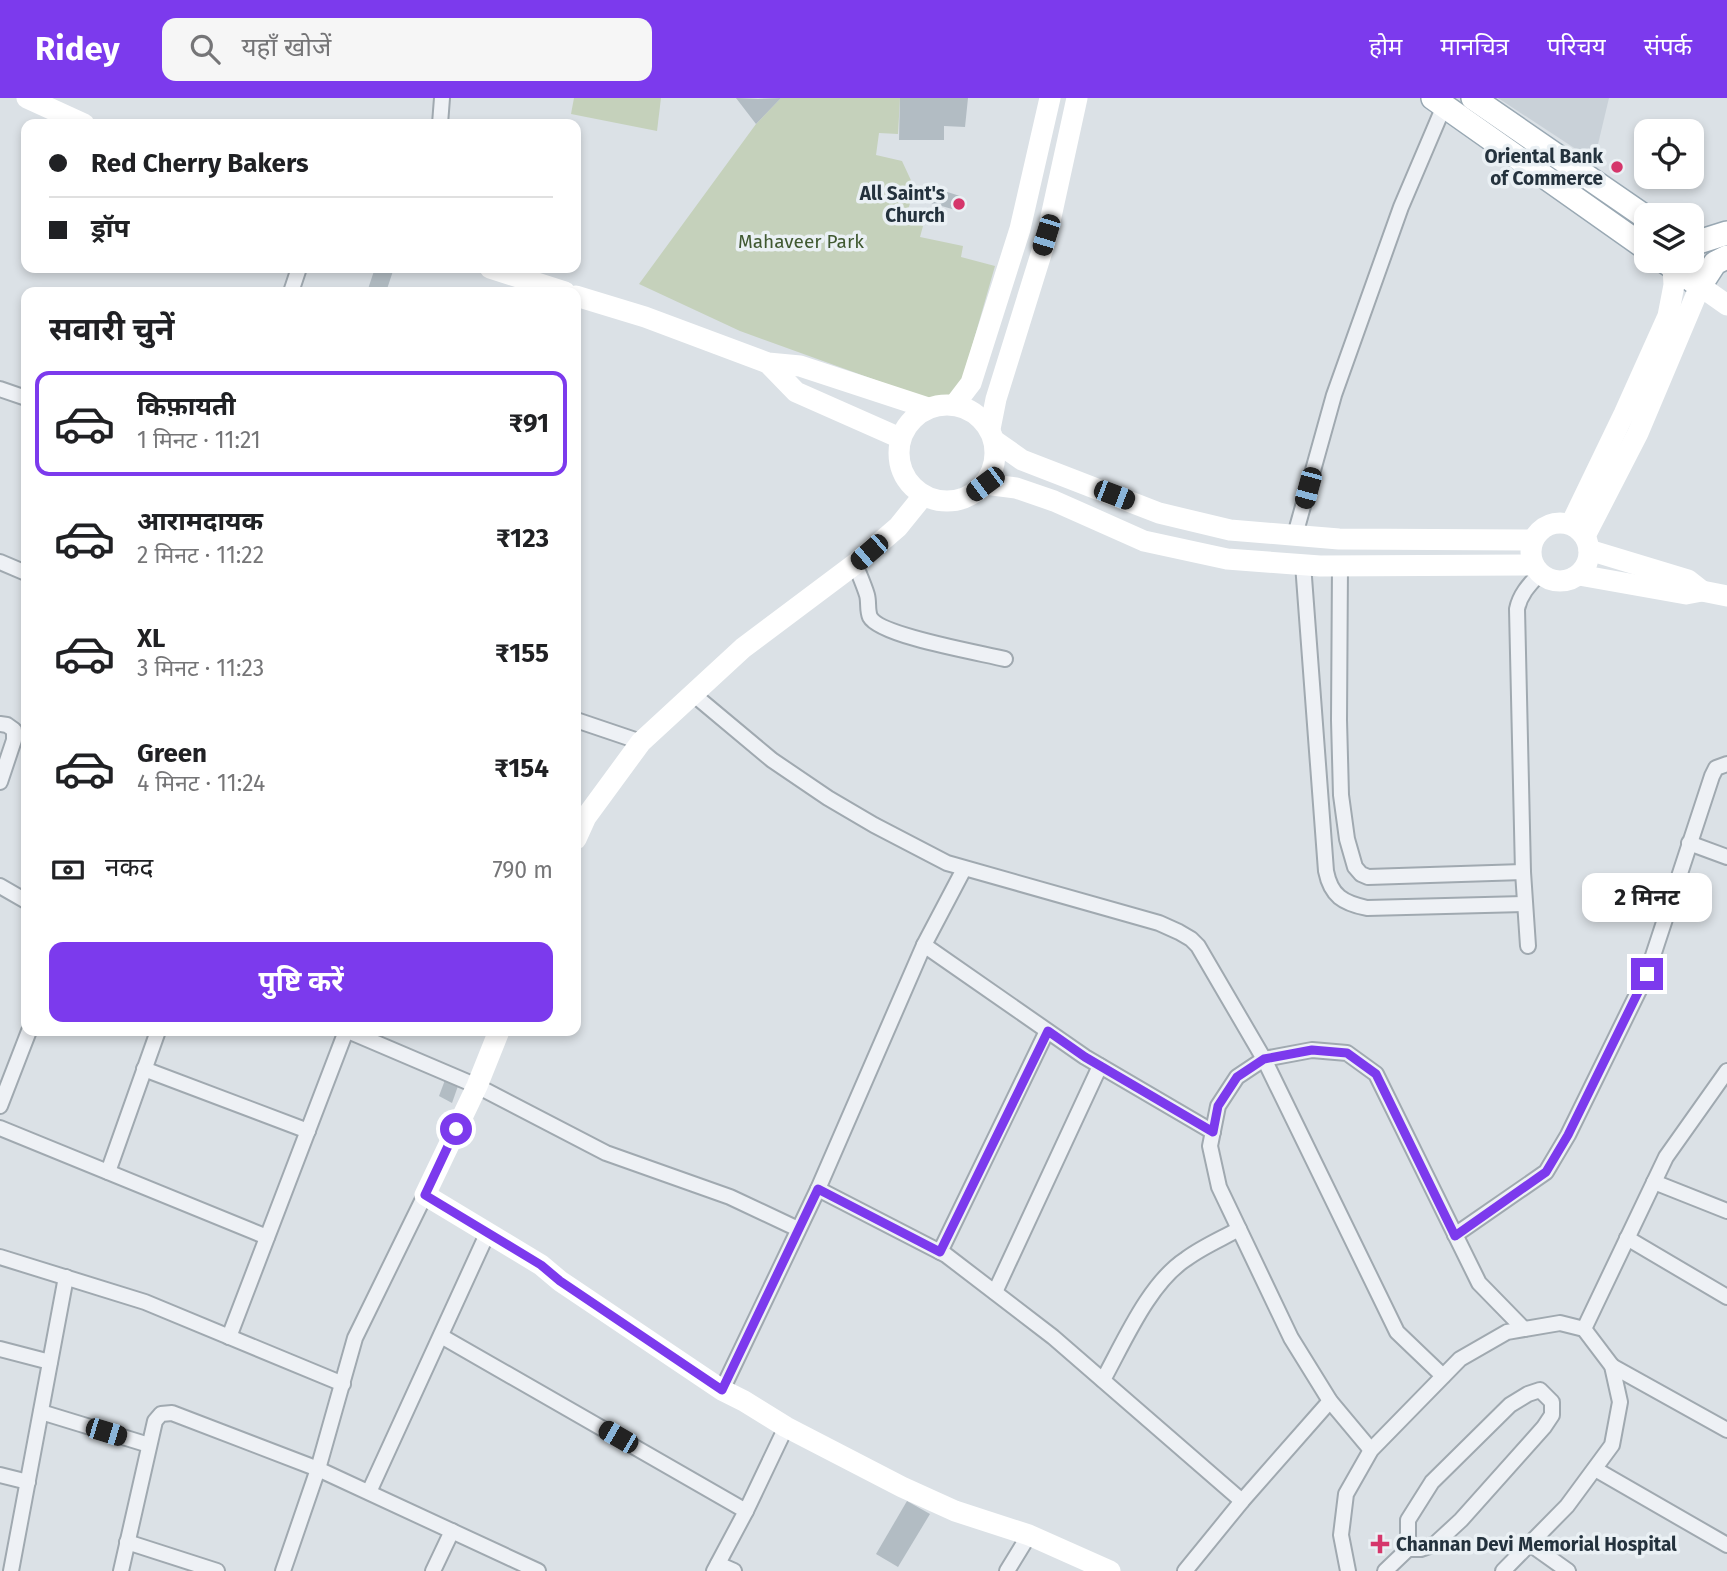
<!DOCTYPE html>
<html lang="hi">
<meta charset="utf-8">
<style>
:root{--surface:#fff;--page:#f6f6f6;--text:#202124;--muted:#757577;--line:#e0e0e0;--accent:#7c3aed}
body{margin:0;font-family:"Fira Sans","Noto Sans Devanagari",sans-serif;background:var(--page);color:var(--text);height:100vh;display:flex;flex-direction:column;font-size:26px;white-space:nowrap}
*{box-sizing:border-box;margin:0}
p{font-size:23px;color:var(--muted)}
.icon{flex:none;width:38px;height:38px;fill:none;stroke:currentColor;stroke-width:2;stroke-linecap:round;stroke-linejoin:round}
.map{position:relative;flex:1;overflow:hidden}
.details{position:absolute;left:21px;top:189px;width:560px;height:749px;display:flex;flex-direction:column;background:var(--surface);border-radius:14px;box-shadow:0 4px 10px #0003}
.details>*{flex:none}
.top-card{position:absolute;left:21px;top:21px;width:560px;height:154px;border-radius:14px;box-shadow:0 4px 10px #0003;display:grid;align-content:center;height:154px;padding:0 28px;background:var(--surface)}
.buttons{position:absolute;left:1634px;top:21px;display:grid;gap:14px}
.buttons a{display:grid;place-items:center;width:70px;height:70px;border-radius:14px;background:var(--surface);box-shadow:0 4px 10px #0003;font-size:35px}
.end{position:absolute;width:32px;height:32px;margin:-16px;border:9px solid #7c3aed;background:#fff;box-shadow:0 0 0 4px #fff}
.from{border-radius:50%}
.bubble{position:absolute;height:49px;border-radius:14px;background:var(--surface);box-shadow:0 4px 10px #0003;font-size:23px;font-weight:700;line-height:49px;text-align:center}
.car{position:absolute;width:21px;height:42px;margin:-21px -10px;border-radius:9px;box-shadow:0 0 5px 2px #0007;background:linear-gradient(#222 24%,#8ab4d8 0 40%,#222 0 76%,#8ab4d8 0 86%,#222 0)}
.top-card b{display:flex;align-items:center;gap:24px;height:66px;font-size:26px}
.top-card b+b{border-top:2px solid var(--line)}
.top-card i{width:18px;height:18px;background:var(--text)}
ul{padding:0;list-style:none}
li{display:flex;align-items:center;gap:21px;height:105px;margin:0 14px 10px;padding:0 14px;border:4px solid transparent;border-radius:14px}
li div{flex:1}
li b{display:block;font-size:26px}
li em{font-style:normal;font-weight:700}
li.on{border-color:var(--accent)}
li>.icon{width:63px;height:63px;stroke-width:1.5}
h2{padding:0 28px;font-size:32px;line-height:84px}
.pay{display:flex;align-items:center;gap:18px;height:77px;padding:0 28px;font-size:26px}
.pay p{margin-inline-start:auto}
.action{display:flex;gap:14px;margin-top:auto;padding:14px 28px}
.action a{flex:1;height:80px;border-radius:14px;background:var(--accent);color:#fff;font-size:28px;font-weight:700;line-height:80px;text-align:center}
header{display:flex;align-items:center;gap:42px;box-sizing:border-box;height:98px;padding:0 35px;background:var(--accent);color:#fff}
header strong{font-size:33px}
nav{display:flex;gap:38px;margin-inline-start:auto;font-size:24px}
.search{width:490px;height:63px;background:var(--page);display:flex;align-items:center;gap:18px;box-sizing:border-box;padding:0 24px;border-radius:14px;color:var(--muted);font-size:26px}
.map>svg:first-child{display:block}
.built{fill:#c9d1d8}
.green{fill:#c5d1bb}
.building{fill:#b2bcc3}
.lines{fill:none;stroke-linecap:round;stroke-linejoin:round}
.street-casing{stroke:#a0a9b0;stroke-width:18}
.primary-casing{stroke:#99a8b3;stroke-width:26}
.street{stroke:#eef1f5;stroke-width:14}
.secondary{stroke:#fff;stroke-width:21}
.primary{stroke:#fff;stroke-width:23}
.route{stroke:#7c3aed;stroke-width:9}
.poi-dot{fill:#d5366b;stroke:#eaf0f4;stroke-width:2.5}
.labels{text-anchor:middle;stroke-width:7;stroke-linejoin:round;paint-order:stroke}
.poi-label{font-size:19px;font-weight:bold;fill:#24323d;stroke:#eaf0f4;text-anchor:end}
.park-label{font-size:19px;fill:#405931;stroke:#eaf0f4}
</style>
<header>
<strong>Ridey</strong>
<div class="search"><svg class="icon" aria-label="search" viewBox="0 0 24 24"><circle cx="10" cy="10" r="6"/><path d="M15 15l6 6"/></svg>यहाँ खोजें</div>
<nav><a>होम</a><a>मानचित्र</a><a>परिचय</a><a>संपर्क</a></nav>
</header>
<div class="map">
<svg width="1727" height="1473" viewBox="0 0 1727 1473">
<rect width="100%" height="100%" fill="#dbe1e6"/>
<polygon class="built" points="1498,0 1609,0 1594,63"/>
<g class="green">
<polygon points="574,0 661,0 657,33 571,16"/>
<polygon points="781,0 900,0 898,36 879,35 876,57 902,63 915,91 905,120 923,128 920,139 963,148 961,159 995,168 959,294 931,302 740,233 639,186 756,26"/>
</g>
<g class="building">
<polygon points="736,0 758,1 781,0 756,26"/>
<polygon points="900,0 968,0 965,29 944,28 944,42 899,42"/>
<polygon points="935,90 963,99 959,113 931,105"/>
<polygon points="375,170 394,170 386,194 367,194"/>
<polygon points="445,982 458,988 452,1005 439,998"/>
<polygon points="907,1403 930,1416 898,1469 876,1456"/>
<polygon points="1384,1440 1385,1452 1376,1452 1376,1441"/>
</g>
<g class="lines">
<g class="street-casing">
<g id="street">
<polyline points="440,26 442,0"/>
<polyline points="291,194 299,170"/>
<polyline points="0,291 26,300"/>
<polyline points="1295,437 1334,297 1401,109 1444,8"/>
<polyline points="0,464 26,475"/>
<path d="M 855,466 C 859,476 864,487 867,497 C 869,504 867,512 870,519 C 880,538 981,555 1005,561"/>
<path d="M 1303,466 L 1326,773 C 1331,798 1343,805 1367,810 L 1524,806"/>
<polyline points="1340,467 1339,622 1341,697 1347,741 1355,769 1361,776 1368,779 1523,774"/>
<polyline points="693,596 772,662 828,700 874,727 947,765 1159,825 1179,834 1191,841 1198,848 1264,961 1397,1234 1443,1278"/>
<polyline points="576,622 641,644"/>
<polyline points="0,626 7,627 14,632 14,642 0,684"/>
<polyline points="1689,745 1727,759"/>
<polyline points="0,788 26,803"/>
<polyline points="924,847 1085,959 1213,1034"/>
<path d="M 1528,848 L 1523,774 L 1517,511 C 1520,496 1530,486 1540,475"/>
<polyline points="348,933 477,988 606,1055 730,1099 798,1131"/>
<polyline points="144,971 308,1033"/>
<polyline points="0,1008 29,933"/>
<polyline points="0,1030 267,1139"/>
<polyline points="108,1074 158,933"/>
<polyline points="1654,1084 1727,1113"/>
<polyline points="818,1091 946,1157 1053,1239 1242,1403"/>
<polyline points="1455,1137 1546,1074 1568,1037 1647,876 1712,678 1716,670 1727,666"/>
<polyline points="1627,1140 1727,1199"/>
<polyline points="940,1154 1047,933"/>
<polyline points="0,1159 145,1204 343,1286"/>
<polyline points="995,1194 1100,968"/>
<polyline points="1584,1231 1666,1059 1727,973"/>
<polyline points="441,1238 746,1413"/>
<polyline points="229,1239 346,933"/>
<polyline points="0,1251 50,1264"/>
<polyline points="1612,1268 1727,1332"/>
<path d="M 1103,1282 C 1124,1244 1149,1185 1186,1161 C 1202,1149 1221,1141 1239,1131"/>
<polyline points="722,1292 818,1091 924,847 964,771"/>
<polyline points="41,1314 149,1347"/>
<polyline points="1371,1352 1330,1303 1291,1240 1219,1089 1210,1048 1218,1008 1237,979 1264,961 1312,952 1347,955 1376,976 1479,1185 1524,1231"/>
<polyline points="1595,1371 1727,1447"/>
<polyline points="0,1377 28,1384"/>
<polyline points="369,1394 488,1134"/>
<polyline points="127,1444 217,1473"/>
<polyline points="1530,1446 1568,1473"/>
<polyline points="718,1466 734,1473"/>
<polyline points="11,1473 66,1179"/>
<polyline points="121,1473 155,1323 161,1316 172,1315 318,1371 538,1473"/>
<polyline points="283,1473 318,1371 355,1240 425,1097"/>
<polyline points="433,1473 452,1433"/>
<polyline points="714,1473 746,1413 786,1329"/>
<polyline points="1007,1473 1029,1437"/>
<polyline points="1185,1473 1242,1403 1330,1303"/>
<polyline points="1348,1473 1341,1437 1346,1396 1371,1352 1460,1261 1507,1234 1560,1225 1584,1231 1612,1268 1620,1304 1612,1347 1567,1408 1503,1473"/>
<polyline points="1385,1473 1408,1451 1408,1422 1432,1384 1510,1307 1528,1296 1540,1292 1552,1304 1552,1317 1544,1329 1461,1422 1435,1446 1421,1451 1408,1451"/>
</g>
</g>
<g class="primary-casing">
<g id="primary">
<polyline points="1433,0 1647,151"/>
<polyline points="1473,0 1647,120"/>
<polyline points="1692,146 1727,135"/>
<polyline points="1664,163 1700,188 1715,165 1727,159"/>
</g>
</g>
<use href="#street" class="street"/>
<g class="secondary">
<polyline points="27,0 84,26"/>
<polyline points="490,170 565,194"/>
<polyline points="576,198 645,219 768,265 800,268 928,310"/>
<polyline points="768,265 796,294 900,340"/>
<polyline points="955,306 971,285 1020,131 1050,0"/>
<circle cx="947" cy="355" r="48"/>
<polyline points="990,331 996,301 1047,137 1077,0"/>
<polyline points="995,343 1022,362 1159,415 1230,432 1339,441 1532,442"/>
<polyline points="985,386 1016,390 1054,403 1144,443 1227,461 1320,468 1533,467"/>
<circle cx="1560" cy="454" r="29"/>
<polyline points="1571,426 1624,316 1668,218 1674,187 1673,169"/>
<polyline points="1585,438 1638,335 1700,188 1727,207"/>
<polyline points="1589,452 1688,482 1702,493"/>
<polyline points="1579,477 1686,496 1702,493 1727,498"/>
<polyline points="576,741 586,719 641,644 743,550 855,466 898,429 923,398"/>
<polyline points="499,933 477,988 425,1097 541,1167 560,1183 722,1292 744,1303 786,1329 902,1389 955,1413 1029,1437 1110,1473"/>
</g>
<use href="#primary" class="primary"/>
</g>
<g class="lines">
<polyline class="route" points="456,1031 425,1097 541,1167 560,1183 722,1292 818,1091 940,1154 1048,933 1085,959 1213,1034 1218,1008 1237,979 1264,961 1312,952 1347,955 1376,976 1455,1138 1546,1074 1568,1037 1647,876"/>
</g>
<g class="poi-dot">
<circle cx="1617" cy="69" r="7"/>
<circle cx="959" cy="106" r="7"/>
<path d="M1376.5 1435.5h7v7h7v7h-7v7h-7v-7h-7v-7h7z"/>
</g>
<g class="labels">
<g class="poi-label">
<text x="1603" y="65">Oriental Bank<tspan x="1603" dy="22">of Commerce</tspan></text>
<text x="945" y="102">All Saint's<tspan x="945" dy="22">Church</tspan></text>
<text x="1396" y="1453" text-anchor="start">Channan Devi Memorial Hospital</text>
</g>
<g class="park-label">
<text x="801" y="150">Mahaveer Park</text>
</g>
</g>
</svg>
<div class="buttons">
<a><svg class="icon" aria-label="locate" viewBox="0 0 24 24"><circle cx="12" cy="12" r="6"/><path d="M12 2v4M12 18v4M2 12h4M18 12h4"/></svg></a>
<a><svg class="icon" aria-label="layers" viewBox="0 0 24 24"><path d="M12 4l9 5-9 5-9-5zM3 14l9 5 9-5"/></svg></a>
</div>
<i class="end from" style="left:456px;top:1031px"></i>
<i class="end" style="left:1647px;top:876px"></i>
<div class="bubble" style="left:1582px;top:775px;width:130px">2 मिनट</div>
<i class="car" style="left:1046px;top:137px;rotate:197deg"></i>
<i class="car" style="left:985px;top:386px;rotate:233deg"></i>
<i class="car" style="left:1308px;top:390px;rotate:195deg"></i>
<i class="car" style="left:1114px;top:397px;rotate:111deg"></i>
<i class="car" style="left:869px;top:454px;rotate:229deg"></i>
<i class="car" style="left:106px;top:1334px;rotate:107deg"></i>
<i class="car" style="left:618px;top:1339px;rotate:300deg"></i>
<div class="top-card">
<b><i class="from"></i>Red Cherry Bakers</b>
<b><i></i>ड्रॉप</b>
</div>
<section class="details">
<h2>सवारी चुनें</h2>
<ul>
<li class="on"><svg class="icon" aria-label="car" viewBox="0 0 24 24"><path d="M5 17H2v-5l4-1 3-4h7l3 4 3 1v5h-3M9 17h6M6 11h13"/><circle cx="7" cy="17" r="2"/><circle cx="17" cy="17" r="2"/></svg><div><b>किफ़ायती</b><p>1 मिनट · 11:21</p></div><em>₹91</em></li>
<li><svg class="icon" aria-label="car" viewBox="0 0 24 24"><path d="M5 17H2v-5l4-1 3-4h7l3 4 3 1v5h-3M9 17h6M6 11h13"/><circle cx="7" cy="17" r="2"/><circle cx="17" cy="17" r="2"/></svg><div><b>आरामदायक</b><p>2 मिनट · 11:22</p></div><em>₹123</em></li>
<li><svg class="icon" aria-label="car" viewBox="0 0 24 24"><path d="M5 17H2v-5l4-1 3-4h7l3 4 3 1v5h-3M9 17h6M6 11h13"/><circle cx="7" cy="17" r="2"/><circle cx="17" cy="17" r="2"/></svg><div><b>XL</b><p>3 मिनट · 11:23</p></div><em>₹155</em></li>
<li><svg class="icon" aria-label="car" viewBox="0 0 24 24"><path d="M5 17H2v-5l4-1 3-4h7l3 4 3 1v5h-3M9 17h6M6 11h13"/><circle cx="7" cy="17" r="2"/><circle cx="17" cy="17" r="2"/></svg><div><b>Green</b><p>4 मिनट · 11:24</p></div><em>₹154</em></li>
</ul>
<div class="pay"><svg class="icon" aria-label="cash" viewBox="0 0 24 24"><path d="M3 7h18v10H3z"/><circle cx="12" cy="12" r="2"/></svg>नकद<p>790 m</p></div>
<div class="action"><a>पुष्टि करें</a></div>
</section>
</div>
